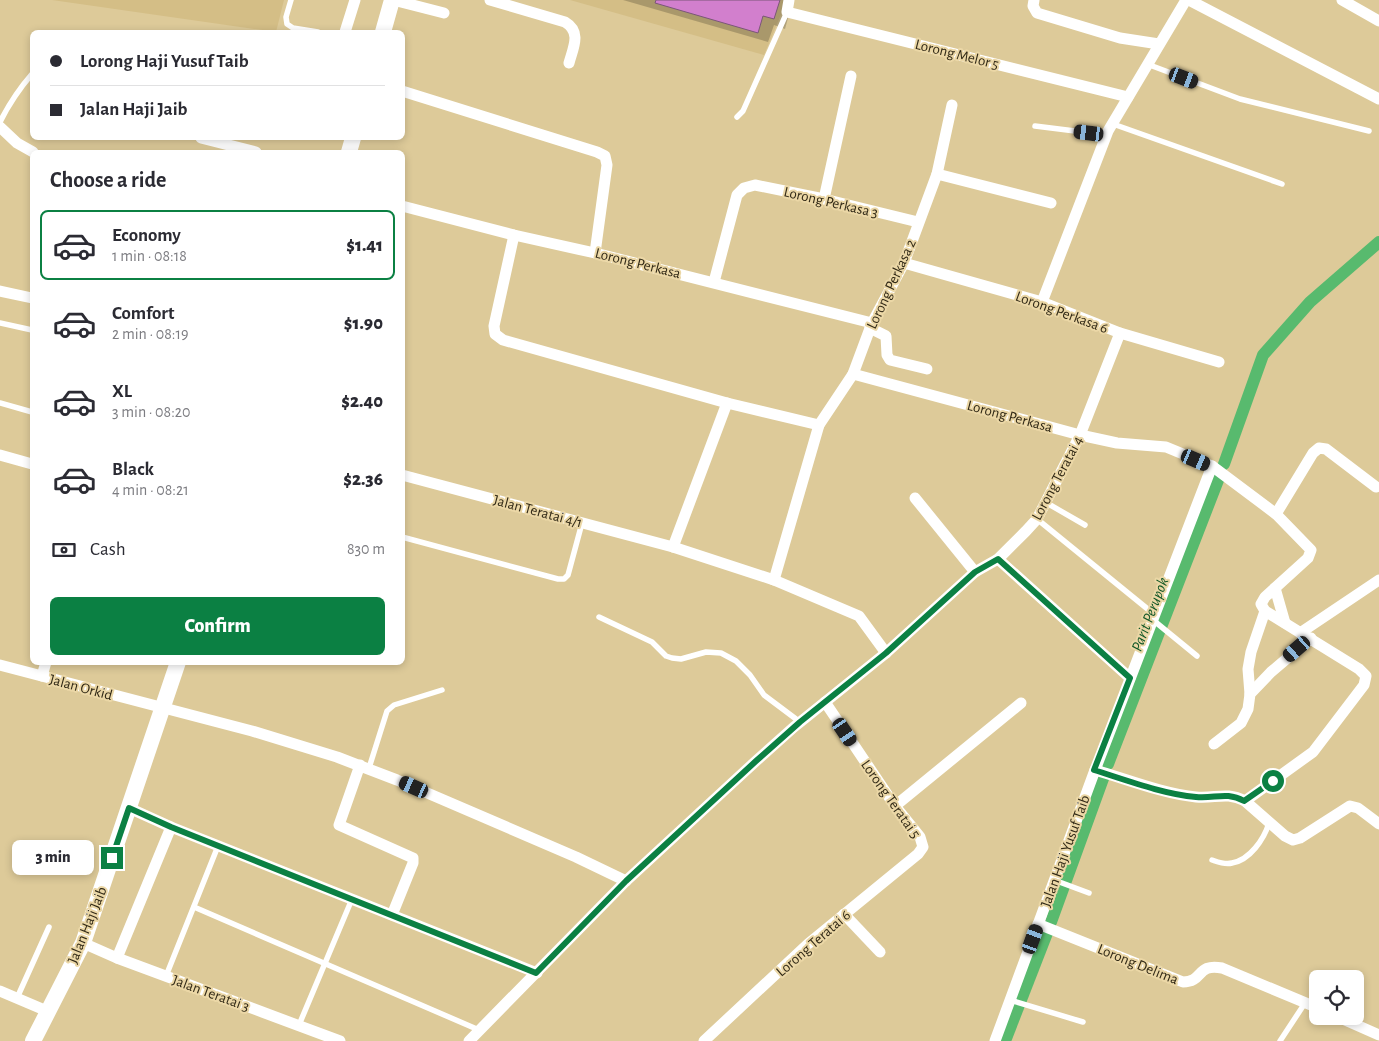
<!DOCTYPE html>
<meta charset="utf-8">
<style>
:root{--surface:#fff;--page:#f7f7f7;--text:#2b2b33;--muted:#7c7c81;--line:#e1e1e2;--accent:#0b8043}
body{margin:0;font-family:"Alegreya Sans",sans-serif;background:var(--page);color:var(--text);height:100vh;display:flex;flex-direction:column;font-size:19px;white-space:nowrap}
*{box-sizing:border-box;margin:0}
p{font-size:16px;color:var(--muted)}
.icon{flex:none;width:28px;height:28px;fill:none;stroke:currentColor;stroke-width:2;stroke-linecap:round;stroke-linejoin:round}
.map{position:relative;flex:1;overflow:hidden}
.details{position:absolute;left:30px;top:150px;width:375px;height:515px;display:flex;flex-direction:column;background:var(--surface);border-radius:8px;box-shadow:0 2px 8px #0003}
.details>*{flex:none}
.top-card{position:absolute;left:30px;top:30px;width:375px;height:110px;border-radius:8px;box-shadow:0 2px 8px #0003;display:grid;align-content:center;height:110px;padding:0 20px;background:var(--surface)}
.tools{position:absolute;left:1309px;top:970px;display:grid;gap:10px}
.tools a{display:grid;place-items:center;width:55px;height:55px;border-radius:8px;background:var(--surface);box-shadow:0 2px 8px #0003;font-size:25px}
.end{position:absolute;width:22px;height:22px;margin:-11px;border:6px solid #0b8043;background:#fff;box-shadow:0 0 0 2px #fff}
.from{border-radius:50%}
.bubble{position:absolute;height:35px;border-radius:8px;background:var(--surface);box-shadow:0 2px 8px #0003;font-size:16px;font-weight:800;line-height:35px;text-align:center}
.car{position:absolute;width:15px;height:30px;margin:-15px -8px;border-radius:6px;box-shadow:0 0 4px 1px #0007;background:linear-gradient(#222 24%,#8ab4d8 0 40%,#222 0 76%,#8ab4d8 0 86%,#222 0)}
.top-card b{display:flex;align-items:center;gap:18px;height:48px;font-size:19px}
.top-card b+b{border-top:1px solid var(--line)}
.top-card i{width:12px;height:12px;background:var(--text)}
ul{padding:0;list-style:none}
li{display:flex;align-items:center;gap:15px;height:70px;margin:0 10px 8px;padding:0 10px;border:2px solid transparent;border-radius:8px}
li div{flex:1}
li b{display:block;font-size:19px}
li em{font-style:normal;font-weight:800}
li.on{border-color:var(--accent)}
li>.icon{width:45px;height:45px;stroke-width:1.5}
h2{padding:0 20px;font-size:22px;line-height:60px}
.pay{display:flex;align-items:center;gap:12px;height:55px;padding:0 20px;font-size:19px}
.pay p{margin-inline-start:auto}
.primary-button{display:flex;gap:10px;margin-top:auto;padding:10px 20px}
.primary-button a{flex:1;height:58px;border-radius:8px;background:var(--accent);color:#fff;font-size:20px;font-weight:800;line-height:58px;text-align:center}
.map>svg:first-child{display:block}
.built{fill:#d4be86}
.shadow{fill:#0003}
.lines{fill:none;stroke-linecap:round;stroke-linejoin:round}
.canal{stroke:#58ba6e;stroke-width:12}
.building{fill:#d27fcd;stroke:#7b5778}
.lane{stroke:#fff;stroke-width:5.5}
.street{stroke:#fff;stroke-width:11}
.secondary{stroke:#fff;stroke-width:16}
.route{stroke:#0b8043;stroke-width:6}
.labels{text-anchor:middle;stroke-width:4;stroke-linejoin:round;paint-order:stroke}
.street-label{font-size:15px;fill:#312916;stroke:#ebd7a6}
.water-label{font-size:16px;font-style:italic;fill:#105626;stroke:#ebd7a6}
</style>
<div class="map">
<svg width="1379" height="1041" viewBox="0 0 1379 1041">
<rect width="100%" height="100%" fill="#ddca99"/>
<g class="built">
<polygon points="52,0 284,0 276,32"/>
<polygon points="570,0 784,0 782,12 764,55"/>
</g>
<polygon class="shadow" points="623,0 793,0 785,29 774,25 768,42"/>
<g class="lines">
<g class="canal">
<polyline points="1224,464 1263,355 1310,302 1379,242"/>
<polyline points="1108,764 1220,475"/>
<polyline points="1051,922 1104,776"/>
<polyline points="1005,1041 1047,933"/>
</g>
</g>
<polygon class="building" points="656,0 780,0 774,19 763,16 758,33 655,3"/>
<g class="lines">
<g class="lane">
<polyline points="291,0 286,17 287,24 293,28 318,32"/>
<polyline points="1147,64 1240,99 1369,131"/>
<polyline points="737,117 743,111 787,12"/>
<path d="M 0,122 C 9,104 19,89 32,74"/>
<polyline points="1113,124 1282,184"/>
<polyline points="1035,126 1107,135"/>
<polyline points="0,323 32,330"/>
<polyline points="0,403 32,412"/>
<polyline points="1045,502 1085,525"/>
<polyline points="1037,519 1155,615"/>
<polyline points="402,537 558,579 564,579 568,575 582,523"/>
<polyline points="599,617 652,642 666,656 672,658 681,659 706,652 721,653 736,661 750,675 764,695 800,722"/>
<polyline points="1153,620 1197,656"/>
<polyline points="369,768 387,711 394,705 442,690"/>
<path d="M 1212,860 C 1218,862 1225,865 1232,863 C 1250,860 1264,839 1269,823"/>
<polyline points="1054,880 1089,893"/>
<polyline points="194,907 479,1030"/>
<polyline points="166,976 218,846"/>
<polyline points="17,998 49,927"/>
<polyline points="1010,1000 1083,1022"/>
<polyline points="299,1025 352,899"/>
<polyline points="1280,1041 1305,1003"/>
</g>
<g class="street">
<polyline points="393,0 444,13"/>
<path d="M 490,0 L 565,22 C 582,32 573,48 569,63"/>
<polyline points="789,0 787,12 1128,97"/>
<polyline points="1034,0 1033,6 1037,13 1120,38 1159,44"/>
<polyline points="1189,0 1379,99"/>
<polyline points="1342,0 1379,21"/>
<polyline points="345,32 355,0"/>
<polyline points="402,91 597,152 605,156 607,165 595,253"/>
<polyline points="0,127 17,143 33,152"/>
<polyline points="201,138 256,152"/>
<polyline points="937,174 1051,203"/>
<polyline points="824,199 851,76"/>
<polyline points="402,206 514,235 595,253 872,323"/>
<polyline points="514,235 494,326 495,334 503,340 727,403 819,425"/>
<polyline points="904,263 1042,302 1120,333 1219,362"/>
<polyline points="714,282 737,195 744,188 755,185 824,199 918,222"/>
<polyline points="0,291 32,298"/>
<polyline points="1042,302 1108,131 1186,0"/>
<polyline points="870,328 886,336 887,355 890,360 927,369"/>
<polyline points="853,374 1080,435 1117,443 1166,447 1212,466 1276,514 1311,550 1308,558 1265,597 1261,604 1265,611 1359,669 1366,676 1364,685 1313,752 1245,801"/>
<polyline points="0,455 32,464"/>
<polyline points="402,475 673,547 774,580 859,616 886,653"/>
<polyline points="915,498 975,572"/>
<polyline points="1276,514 1313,453 1319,448 1326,449 1376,487"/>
<polyline points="673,547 727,403"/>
<polyline points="998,559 1130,678"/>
<polyline points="774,580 819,425 853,374 872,323 904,263 937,174 952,105"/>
<polyline points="1275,588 1285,623"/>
<polyline points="1300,633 1379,580"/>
<polyline points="0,665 252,731 337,757 397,780 576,857 626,881"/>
<polyline points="42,676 46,662"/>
<polyline points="1250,694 1248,669 1251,652 1265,611"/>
<polyline points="1214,744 1241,723 1248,709 1250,694 1271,672 1311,638"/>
<polyline points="360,765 339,825 413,858 413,863 392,915"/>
<path d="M 1095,770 C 1126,779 1164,794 1196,797 C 1215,799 1226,791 1245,801 L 1285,836 L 1293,840 L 1300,838 L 1350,806 L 1358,808 L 1379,824"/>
<polyline points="895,806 1021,703"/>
<polyline points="129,808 171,827 537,973"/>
<polyline points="844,914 880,952"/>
<path d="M 1038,924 L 1183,982 C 1204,982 1196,963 1222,968 L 1318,1008"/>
<polyline points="83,943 117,958 340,1041"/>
<polyline points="117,958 171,827"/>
<polyline points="0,991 47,1011"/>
<polyline points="1336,1016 1379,1035"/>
<polyline points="469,1041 626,881 756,761 794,727 886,653 975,572 998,559 1026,531 1037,519 1080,435 1120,333"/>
<polyline points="704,1041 808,944 918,854 923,847 920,837 895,806 825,702"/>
<polyline points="995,1041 1095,770 1212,466"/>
</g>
<g class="secondary">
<polyline points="383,32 392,0"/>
<polyline points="349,152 353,138"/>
<polyline points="33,1041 83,943 178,662"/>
</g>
</g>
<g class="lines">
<path class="route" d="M 112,858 L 129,808 L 171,827 L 536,973 L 626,881 L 756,761 L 800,722 L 886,653 L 975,572 L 998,559 L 1130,678 L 1094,770 C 1126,780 1163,794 1196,797 C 1215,799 1226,791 1244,801 L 1273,781"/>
</g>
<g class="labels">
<g class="street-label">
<text transform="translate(957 54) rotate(14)" y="5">Lorong Melor 5</text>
<text transform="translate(831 202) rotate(13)" y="5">Lorong Perkasa 3</text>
<text transform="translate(638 263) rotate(14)" y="5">Lorong Perkasa</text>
<text transform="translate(891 284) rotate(-65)" y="5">Lorong Perkasa 2</text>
<text transform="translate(1062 312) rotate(20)" y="5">Lorong Perkasa 6</text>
<text transform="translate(1010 416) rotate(15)" y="5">Lorong Perkasa</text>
<text transform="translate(1057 478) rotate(-62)" y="5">Lorong Teratai 4</text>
<text transform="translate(538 511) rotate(15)" y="5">Jalan Teratai 4/1</text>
<text transform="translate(81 687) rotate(15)" y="5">Jalan Orkid</text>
<text transform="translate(891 799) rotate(55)" y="5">Lorong Teratai 5</text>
<text transform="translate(1065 851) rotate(-70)" y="5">Jalan Haji Yusuf Taib</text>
<text transform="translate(87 925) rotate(-68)" y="5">Jalan Haji Jaib</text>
<text transform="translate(813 943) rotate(-41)" y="5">Lorong Teratai 6</text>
<text transform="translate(1138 964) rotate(22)" y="5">Lorong Delima</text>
<text transform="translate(211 993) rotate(20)" y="5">Jalan Teratai 3</text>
</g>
<g class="water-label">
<text transform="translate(1149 614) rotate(-69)" y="6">Parit Perupok</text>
</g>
</g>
</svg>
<div class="tools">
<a><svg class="icon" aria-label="locate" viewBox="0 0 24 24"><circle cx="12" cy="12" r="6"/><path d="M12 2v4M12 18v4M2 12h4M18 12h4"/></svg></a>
</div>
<i class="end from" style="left:1273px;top:781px"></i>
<i class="end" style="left:112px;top:858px"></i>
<div class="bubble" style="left:12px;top:840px;width:82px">3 min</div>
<i class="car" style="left:1184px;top:78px;rotate:111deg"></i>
<i class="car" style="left:1089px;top:133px;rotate:277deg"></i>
<i class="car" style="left:1196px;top:460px;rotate:113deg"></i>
<i class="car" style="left:1297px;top:649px;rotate:229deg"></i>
<i class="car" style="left:845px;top:732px;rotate:146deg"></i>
<i class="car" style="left:414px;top:787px;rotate:294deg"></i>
<i class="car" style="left:1033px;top:939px;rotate:20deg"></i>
<div class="top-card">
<b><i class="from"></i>Lorong Haji Yusuf Taib</b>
<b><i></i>Jalan Haji Jaib</b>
</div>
<section class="details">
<h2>Choose a ride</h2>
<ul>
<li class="on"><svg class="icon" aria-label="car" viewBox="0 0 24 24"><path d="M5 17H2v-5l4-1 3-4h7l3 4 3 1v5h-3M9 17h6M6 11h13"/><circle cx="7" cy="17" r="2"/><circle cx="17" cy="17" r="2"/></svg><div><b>Economy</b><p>1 min · 08:18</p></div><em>$1.41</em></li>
<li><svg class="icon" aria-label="car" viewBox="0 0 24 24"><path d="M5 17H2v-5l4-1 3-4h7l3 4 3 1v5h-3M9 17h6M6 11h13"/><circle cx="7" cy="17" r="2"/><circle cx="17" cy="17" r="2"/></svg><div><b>Comfort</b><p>2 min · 08:19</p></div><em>$1.90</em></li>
<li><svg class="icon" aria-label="car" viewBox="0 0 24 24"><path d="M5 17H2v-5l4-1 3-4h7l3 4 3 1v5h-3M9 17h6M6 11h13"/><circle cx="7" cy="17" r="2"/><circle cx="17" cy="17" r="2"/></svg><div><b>XL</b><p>3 min · 08:20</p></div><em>$2.40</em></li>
<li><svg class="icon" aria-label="car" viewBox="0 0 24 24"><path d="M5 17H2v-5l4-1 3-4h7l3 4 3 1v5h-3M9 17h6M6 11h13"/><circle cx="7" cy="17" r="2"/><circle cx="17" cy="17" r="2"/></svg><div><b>Black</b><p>4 min · 08:21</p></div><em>$2.36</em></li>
</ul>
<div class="pay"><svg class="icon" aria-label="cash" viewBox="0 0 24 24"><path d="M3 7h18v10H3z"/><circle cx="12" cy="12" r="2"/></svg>Cash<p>830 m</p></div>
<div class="primary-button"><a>Confirm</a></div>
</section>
</div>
